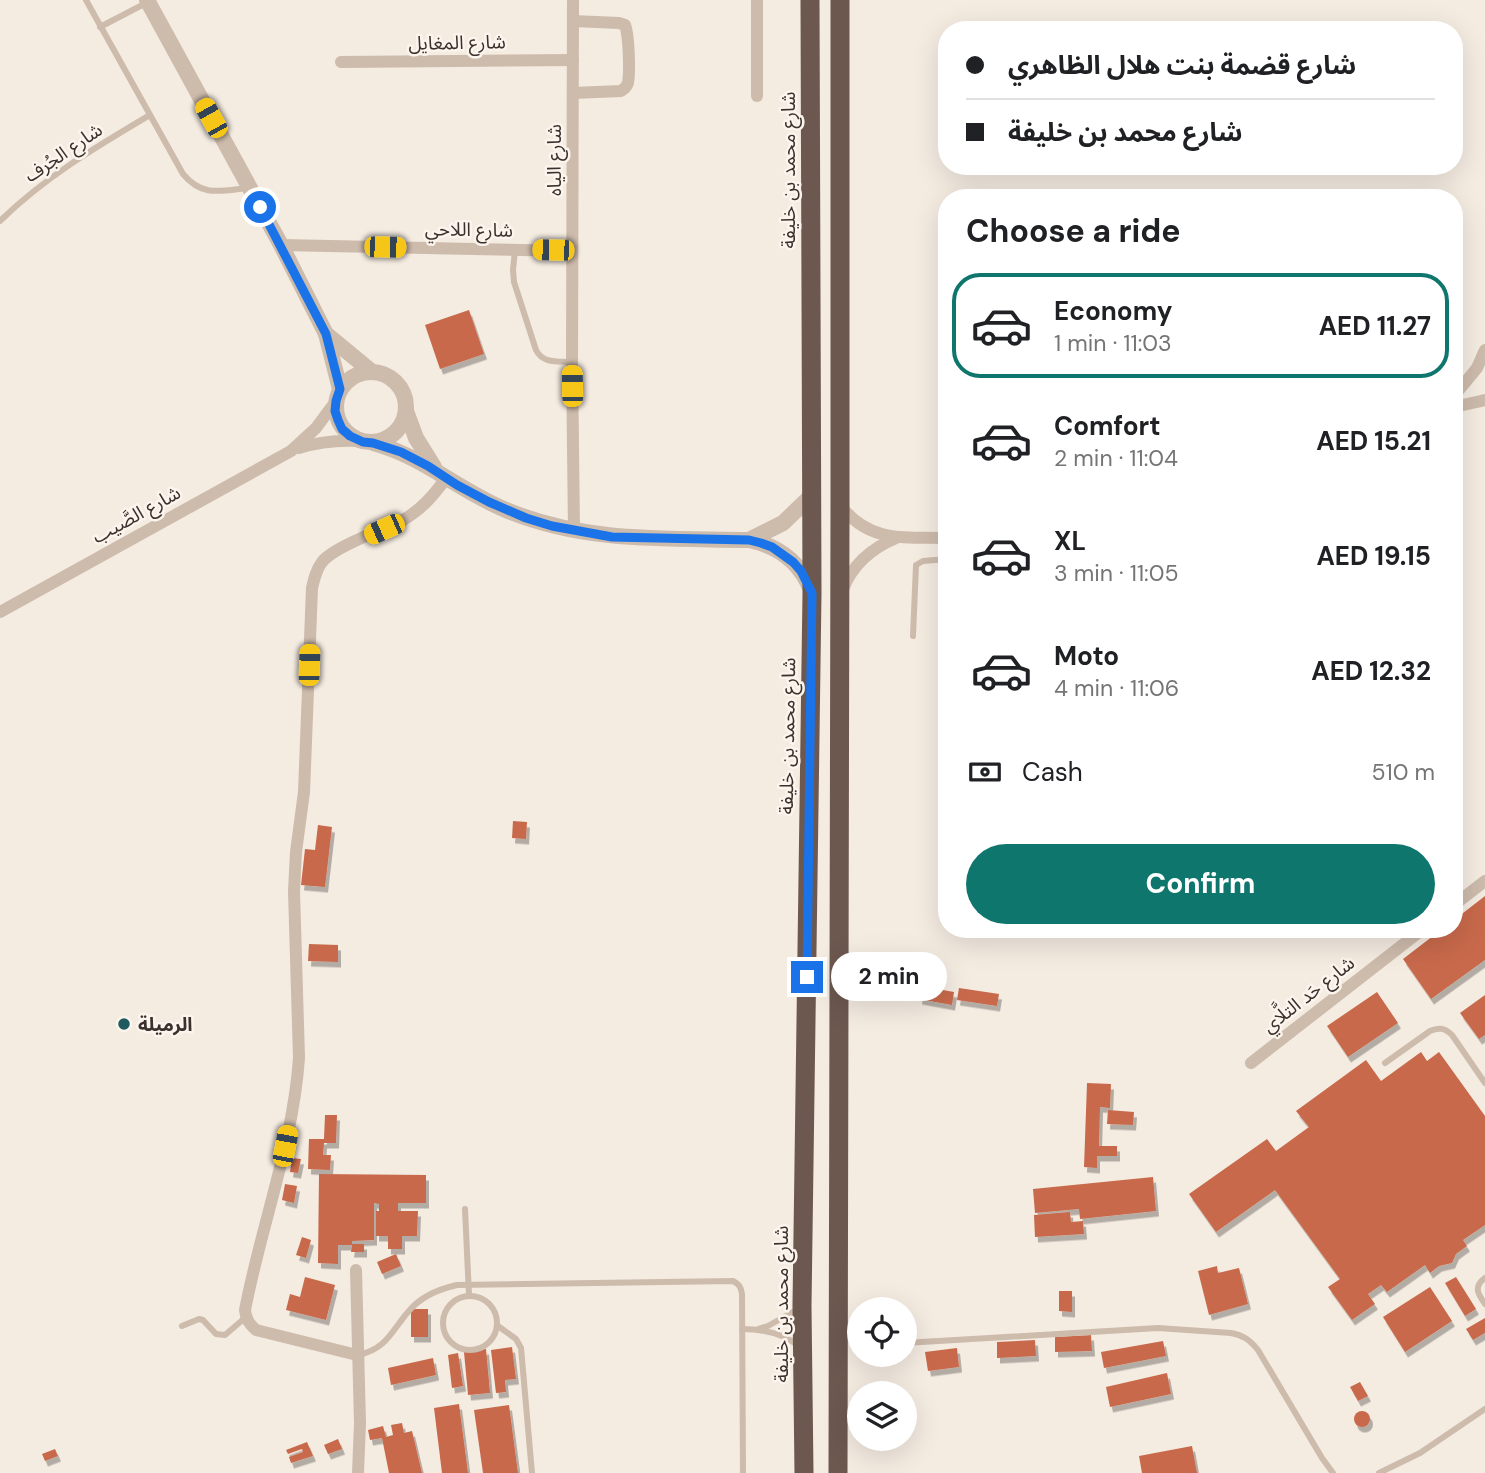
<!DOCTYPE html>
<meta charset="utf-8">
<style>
:root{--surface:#fff;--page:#f2f2f2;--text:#202124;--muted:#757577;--line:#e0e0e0;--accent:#0f766e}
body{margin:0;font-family:"DM Sans","Noto Sans Arabic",sans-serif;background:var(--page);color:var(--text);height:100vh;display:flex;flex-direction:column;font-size:26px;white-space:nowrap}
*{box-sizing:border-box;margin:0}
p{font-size:23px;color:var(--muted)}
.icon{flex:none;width:38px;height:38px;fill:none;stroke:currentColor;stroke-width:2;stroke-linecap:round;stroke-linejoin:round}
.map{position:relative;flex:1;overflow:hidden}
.panel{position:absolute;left:938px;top:189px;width:525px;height:749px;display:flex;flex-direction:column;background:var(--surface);border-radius:28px;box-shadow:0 7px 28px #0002}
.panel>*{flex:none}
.hud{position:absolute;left:938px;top:21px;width:525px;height:154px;border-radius:28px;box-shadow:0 7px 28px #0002;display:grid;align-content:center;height:154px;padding:0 28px;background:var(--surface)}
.fabs{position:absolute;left:847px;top:1297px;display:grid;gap:14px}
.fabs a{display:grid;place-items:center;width:70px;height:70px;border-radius:50%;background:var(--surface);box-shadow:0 7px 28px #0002;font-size:35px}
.end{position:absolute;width:32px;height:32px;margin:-16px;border:9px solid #1a73e8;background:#fff;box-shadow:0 0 0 4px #fff}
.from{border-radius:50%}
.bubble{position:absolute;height:49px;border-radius:24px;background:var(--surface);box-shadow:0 7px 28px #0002;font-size:23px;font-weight:700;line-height:49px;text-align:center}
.car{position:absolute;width:21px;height:42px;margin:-21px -10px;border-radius:9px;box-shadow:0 0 5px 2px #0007;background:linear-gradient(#f5c518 24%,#345 0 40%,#f5c518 0 76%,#345 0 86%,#f5c518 0)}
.hud b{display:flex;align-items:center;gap:24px;height:66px;font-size:26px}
.hud b+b{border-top:2px solid var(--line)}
.hud i{width:18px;height:18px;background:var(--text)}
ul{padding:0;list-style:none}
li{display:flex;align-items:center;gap:21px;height:105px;margin:0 14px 10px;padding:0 14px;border:4px solid transparent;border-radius:28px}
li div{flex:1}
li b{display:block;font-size:26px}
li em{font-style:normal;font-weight:700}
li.active{border-color:var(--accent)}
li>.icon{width:63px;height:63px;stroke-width:1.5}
h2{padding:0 28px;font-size:32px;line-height:84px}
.pay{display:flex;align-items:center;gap:18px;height:77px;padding:0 28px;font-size:26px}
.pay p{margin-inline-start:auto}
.cta{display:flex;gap:14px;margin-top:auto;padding:14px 28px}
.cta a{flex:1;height:80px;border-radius:42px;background:var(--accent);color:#fff;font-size:28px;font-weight:700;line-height:80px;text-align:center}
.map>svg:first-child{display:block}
.building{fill:#c8694b;filter:url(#shadow)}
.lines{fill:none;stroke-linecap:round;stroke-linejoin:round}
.service{stroke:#cdbbac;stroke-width:6}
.minor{stroke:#cdbbac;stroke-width:12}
.tertiary{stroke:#cdbbac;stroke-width:16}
.trunk{stroke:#6c584f;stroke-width:19}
.route{stroke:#1a73e8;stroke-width:9}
.poi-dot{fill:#1f5a5e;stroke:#fbf5ee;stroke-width:2.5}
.labels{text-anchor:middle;stroke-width:5;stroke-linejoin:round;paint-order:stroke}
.street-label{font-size:19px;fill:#3b302b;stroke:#fbf5ee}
.poi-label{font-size:19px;font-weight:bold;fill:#3b302b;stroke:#fbf5ee;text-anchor:start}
</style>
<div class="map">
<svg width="1485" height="1473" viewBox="0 0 1485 1473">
<defs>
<filter id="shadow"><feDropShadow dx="3" dy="5.5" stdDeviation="0" flood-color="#0004"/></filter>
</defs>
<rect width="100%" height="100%" fill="#f4ebe1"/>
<g class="building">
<polygon points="469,310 484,354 440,369 425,325"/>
<polygon points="513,821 527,822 526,839 512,838"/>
<polygon points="318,825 332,827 325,887 301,885 305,849 315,850"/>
<polygon points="1485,896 1485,960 1431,999 1403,959 1442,929 1454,929 1454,920"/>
<polygon points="309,944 338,945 338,962 308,961"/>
<polygon points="921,986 954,992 952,1005 919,999"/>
<polygon points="959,988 999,994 997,1006 957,1000"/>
<polygon points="1377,992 1398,1023 1348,1057 1327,1026"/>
<polygon points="1485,995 1485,1035 1479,1039 1460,1013"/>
<polygon points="1421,1052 1427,1061 1439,1052 1485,1116 1485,1225 1463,1240 1467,1246 1456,1254 1452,1263 1439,1266 1430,1273 1425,1265 1387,1292 1381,1285 1368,1294 1375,1304 1352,1320 1328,1287 1340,1279 1275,1190 1216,1232 1189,1194 1267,1139 1276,1151 1309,1127 1296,1111 1366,1060 1381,1081"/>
<polygon points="1087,1083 1111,1084 1110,1108 1100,1107 1099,1146 1117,1146 1117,1156 1097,1156 1097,1168 1084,1167"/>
<polygon points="1108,1110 1134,1112 1133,1125 1107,1124"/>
<polygon points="325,1115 337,1115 336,1143 324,1143 323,1155 331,1155 330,1170 308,1169 309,1139 324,1139"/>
<polygon points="292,1158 301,1159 298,1173 290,1172"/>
<polygon points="319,1174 426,1175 426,1203 398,1203 398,1211 418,1211 417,1236 402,1236 402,1249 388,1249 388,1236 376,1236 376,1211 379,1211 379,1204 374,1203 374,1240 352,1241 352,1244 364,1244 364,1252 351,1252 352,1245 338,1245 338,1264 318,1263"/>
<polygon points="1153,1177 1156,1211 1080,1219 1079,1209 1035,1213 1033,1189"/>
<polygon points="285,1184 297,1186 294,1203 282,1200"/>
<polygon points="1070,1212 1071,1222 1083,1221 1084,1234 1035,1237 1034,1215"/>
<polygon points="302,1237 311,1240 306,1258 296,1255"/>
<polygon points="396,1254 401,1266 382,1274 377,1262"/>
<polygon points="1217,1266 1218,1273 1239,1268 1248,1304 1209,1315 1198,1271"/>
<polygon points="305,1277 335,1285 326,1320 286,1310 290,1294 300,1297"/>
<polygon points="1456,1277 1476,1309 1465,1316 1445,1283"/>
<polygon points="1430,1287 1452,1321 1405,1352 1383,1317"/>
<polygon points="1059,1291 1072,1291 1072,1312 1059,1311"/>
<rect x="411" y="1309" width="17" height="28"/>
<polygon points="1485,1318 1485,1333 1473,1340 1466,1329"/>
<polygon points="1091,1335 1092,1351 1055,1352 1055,1337"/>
<polygon points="1035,1340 1036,1356 997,1358 997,1342"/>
<polygon points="1163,1341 1166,1356 1104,1368 1101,1352"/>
<polygon points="512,1347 516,1379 505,1380 506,1392 496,1393 491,1350"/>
<polygon points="957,1348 959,1367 928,1371 925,1352"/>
<polygon points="486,1349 490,1393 468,1395 464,1352"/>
<polygon points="458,1353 463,1386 452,1388 448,1355"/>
<polygon points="433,1358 436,1375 391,1385 388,1368"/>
<polygon points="1167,1373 1171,1394 1110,1407 1106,1387"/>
<polygon points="1360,1382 1368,1396 1358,1401 1350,1387"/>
<polygon points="459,1404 468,1473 442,1473 434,1408"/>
<polygon points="509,1405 518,1473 483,1473 474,1410"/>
<circle cx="1362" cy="1419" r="8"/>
<polygon points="402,1423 404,1433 412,1431 422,1473 389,1473 382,1438 370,1440 368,1430 383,1426 386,1437 393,1435 391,1425"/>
<polygon points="338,1439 342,1449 328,1454 324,1445"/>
<polygon points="307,1442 313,1456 291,1463 289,1457 303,1452 302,1449 288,1454 286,1450"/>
<polygon points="1192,1446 1197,1473 1142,1473 1139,1456"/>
<polygon points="55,1449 58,1456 45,1461 42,1454"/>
</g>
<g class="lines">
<g class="service">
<path d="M 86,0 L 183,174 C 202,197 220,191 247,188"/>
<polyline points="100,27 148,2"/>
<path d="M 0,221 C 45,177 96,147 150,115"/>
<path d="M 515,250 L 513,270 L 514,282 L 536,350 C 543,364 558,361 572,362"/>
<polyline points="913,636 916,565 923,561 947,559"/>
<path d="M 1385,1063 L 1430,1031 C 1439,1027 1445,1028 1452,1035 L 1485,1083"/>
<polyline points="465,1209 469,1295"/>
<path d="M 1485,1278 C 1473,1287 1478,1294 1485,1304"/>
<circle cx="470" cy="1323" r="27"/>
<polyline points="182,1326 199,1319 203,1320 216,1334 225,1335 246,1317"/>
<polyline points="498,1326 516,1339 521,1348 532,1473"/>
<path d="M 742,1329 C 763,1329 782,1333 799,1346"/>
<polyline points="758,1329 768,1326 798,1309"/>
<path d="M 905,1343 L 1158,1328 L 1231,1333 C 1243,1335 1250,1340 1258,1350 L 1322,1458 L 1333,1473"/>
<path d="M 359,1355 C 387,1348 391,1332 408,1312 C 420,1297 439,1289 457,1285 L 733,1281 C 739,1284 741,1287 742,1294 L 743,1473"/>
<polyline points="1379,1473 1420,1453 1485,1409"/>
</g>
<g class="minor">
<polyline points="573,0 572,362 574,531"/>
<polyline points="757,0 757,96"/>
<polyline points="341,62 573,60"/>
<path d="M 573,93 L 621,91 C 625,88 626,88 628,83 C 630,72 629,35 625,25 L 619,23 L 573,21"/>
<polyline points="281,245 572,251"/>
<polyline points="1454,396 1477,368 1485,350"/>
<polyline points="1454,407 1485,400"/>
<path d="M 299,448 C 318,442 338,440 359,441"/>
<path d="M 840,505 C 869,543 904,537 947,538"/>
<path d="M 843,589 C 853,564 872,548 896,538"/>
<polyline points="0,612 291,451 316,428 336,401"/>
<polyline points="1454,905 1485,881"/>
<polyline points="1251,1063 1423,929"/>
<polyline points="356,1270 360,1423 358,1473"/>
<path d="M 357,1355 L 256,1330 C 249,1324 246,1319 245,1310 C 261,1226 293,1144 299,1058 L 294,891 L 296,852 L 304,792 L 312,588 C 314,579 316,570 322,562 C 334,547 384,529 403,520 C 422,509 434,495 446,478"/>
</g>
<g class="tertiary">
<polyline points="147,0 281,245 326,334 340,389"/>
<polyline points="326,334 372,372"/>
<circle cx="371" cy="407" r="35"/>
<polyline points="406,411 416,438 434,467"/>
<path d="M 373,443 C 423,456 459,491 506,510 C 586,543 664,538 749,540 C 778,546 800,562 811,590"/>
<polyline points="749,540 783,523 811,496"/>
</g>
<g class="trunk">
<polyline points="804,1473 802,1306 812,593 810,0"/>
<polyline points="838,1473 840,505 840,0"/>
</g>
</g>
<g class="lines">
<polyline class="route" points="260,207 326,334 340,389 336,401 335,411 338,420 342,429 350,436 363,442 373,443 401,452 428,466 457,485 489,502 526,518 552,526 612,537 749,540 761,543 772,547 793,562 801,571 812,593 807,977"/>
</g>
<circle class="poi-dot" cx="124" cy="1024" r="7"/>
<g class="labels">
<g class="street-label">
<text transform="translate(457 42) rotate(-1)" y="7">شارع المغايل</text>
<text transform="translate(63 152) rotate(-34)" y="7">شارع الجُرف</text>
<text transform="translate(554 160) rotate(-90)" y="7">شارع الياه</text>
<text transform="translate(788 170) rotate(-90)" y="7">شارع محمد بن خليفة</text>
<text transform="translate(469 229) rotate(1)" y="7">شارع اللاحي</text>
<text transform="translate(136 514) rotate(-29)" y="7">شارع الصَّيب</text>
<text transform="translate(787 736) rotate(-89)" y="7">شارع محمد بن خليفة</text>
<text transform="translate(1308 994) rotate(-38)" y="7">شارع حَد التلَّاي</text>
<text transform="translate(781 1304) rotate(-90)" y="7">شارع محمد بن خليفة</text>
</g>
<g class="poi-label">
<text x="138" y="1031">الرميلة</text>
</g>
</g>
</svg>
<div class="fabs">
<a><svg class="icon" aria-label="locate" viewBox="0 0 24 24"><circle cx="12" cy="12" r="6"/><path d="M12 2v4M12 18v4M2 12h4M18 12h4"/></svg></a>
<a><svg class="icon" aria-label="layers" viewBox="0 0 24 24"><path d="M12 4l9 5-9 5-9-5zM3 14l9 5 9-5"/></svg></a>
</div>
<i class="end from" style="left:260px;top:207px"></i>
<i class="end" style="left:807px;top:977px"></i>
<div class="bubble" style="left:831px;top:952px;width:116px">2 min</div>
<i class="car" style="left:211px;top:118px;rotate:331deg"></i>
<i class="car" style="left:385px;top:247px;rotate:91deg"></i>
<i class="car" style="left:553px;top:250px;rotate:271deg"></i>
<i class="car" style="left:572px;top:386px;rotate:359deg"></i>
<i class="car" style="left:384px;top:529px;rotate:246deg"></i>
<i class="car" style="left:309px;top:665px;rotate:2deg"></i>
<i class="car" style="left:285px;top:1146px;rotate:11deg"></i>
<div class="hud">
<b><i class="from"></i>شارع قضمة بنت هلال الظاهري</b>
<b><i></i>شارع محمد بن خليفة</b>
</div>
<section class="panel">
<h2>Choose a ride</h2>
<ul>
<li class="active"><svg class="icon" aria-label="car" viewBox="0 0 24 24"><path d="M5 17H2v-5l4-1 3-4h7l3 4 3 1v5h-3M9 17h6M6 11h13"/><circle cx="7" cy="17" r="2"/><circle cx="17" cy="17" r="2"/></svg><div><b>Economy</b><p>1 min · 11:03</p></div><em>AED 11.27</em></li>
<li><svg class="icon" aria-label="car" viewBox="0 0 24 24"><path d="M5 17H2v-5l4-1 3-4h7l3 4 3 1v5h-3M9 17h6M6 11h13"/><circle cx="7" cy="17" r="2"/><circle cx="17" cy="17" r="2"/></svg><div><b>Comfort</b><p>2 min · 11:04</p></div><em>AED 15.21</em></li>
<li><svg class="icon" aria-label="car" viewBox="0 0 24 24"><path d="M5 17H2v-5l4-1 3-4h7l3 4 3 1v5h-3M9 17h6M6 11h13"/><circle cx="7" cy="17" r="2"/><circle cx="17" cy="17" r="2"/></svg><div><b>XL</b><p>3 min · 11:05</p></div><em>AED 19.15</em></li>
<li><svg class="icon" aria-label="car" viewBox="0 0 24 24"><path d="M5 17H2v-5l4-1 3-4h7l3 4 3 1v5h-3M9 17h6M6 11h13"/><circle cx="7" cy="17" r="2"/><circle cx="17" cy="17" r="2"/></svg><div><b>Moto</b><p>4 min · 11:06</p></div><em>AED 12.32</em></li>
</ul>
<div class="pay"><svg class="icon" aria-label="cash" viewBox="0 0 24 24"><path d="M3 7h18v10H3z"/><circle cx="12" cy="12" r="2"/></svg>Cash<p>510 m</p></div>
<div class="cta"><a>Confirm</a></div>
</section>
</div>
